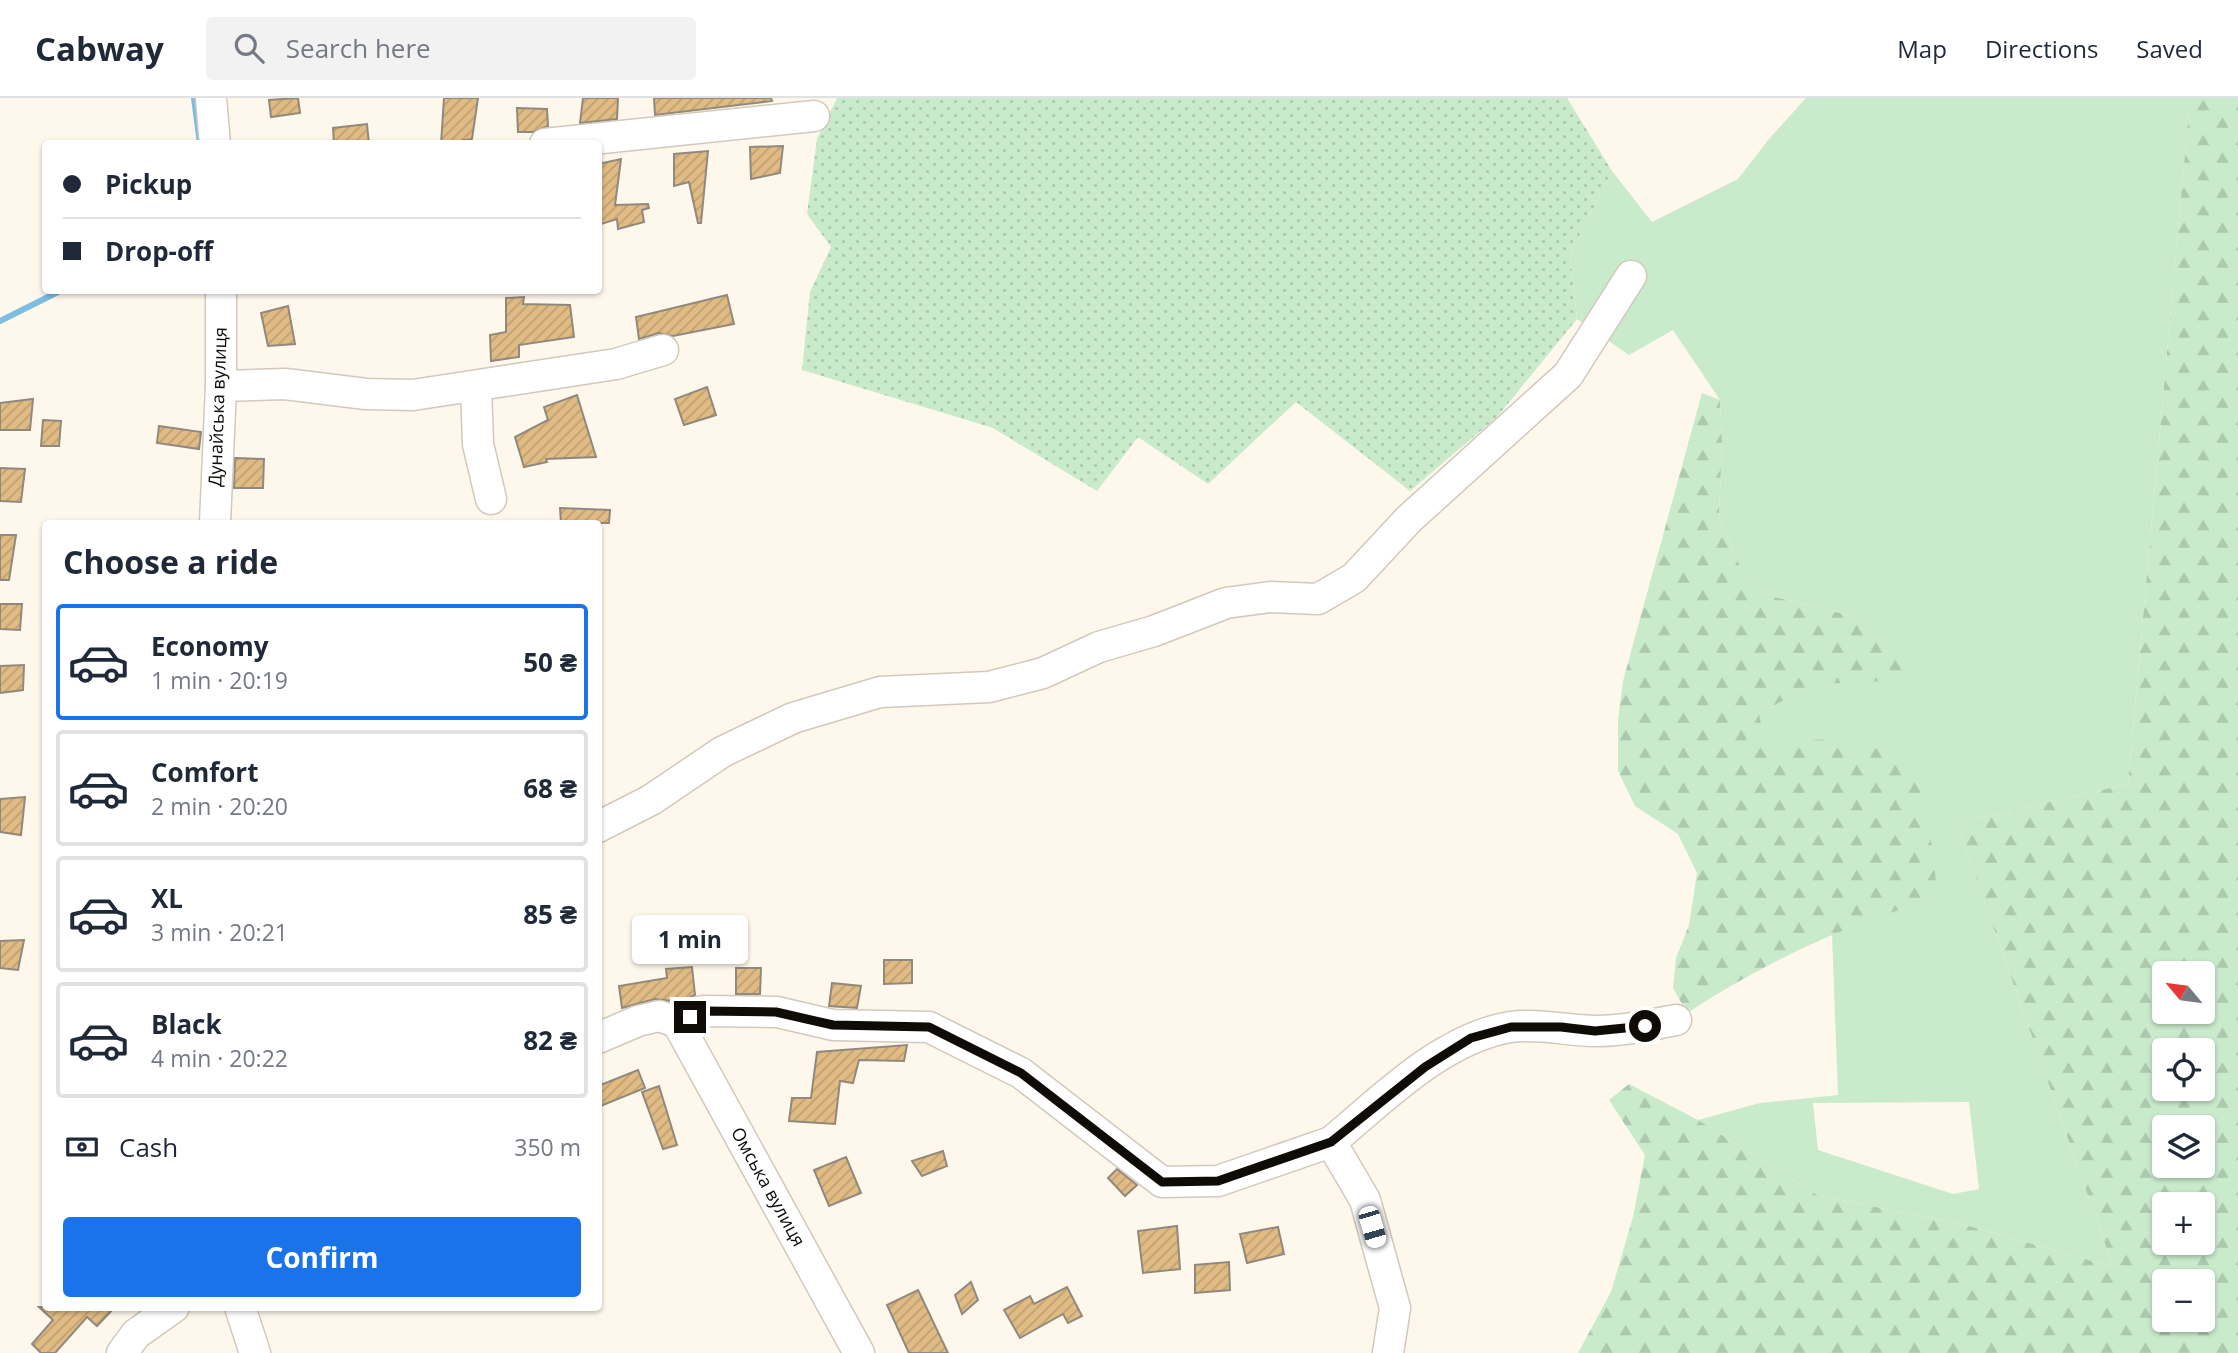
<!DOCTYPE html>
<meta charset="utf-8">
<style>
:root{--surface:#fff;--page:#f2f2f3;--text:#1f2937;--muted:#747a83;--line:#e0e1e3;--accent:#1a73e8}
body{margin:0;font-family:"Open Sans",sans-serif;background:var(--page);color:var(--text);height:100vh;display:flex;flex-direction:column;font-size:26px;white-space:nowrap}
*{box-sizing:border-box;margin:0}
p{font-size:23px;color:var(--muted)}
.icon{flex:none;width:38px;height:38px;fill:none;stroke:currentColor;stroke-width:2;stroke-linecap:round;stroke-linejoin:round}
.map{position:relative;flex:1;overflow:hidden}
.drawer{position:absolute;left:42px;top:422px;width:560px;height:791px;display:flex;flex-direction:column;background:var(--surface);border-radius:7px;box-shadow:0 2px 5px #0004}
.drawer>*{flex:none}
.banner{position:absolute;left:42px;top:42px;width:560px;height:154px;border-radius:7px;box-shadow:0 2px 5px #0004;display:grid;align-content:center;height:154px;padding:0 21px;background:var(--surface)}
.needle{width:46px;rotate:299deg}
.buttons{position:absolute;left:2152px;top:863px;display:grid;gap:14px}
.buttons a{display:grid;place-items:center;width:63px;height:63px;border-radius:7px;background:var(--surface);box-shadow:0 2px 5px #0004;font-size:35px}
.end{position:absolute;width:32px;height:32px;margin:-16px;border:9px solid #0f0c08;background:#fff;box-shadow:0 0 0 4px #fff}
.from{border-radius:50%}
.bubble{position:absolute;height:49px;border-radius:7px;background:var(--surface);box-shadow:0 2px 5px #0004;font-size:23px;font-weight:700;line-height:49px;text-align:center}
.car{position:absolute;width:21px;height:42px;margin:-21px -10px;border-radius:9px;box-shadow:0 0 5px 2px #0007;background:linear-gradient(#fff 24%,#345 0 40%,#fff 0 76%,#345 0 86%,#fff 0)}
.banner b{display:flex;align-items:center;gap:24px;height:66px;font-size:26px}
.banner b+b{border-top:2px solid var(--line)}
.banner i{width:18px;height:18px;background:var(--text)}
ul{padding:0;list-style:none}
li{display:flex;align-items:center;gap:21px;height:116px;margin:0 14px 10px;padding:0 7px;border:4px solid var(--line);border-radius:7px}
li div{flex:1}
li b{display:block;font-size:26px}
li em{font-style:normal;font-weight:700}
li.selected{border-color:var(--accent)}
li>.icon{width:63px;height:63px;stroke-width:1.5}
h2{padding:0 21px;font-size:32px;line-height:84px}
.pay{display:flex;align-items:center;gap:18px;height:77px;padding:0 21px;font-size:26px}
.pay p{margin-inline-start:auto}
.action{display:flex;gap:14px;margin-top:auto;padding:14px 21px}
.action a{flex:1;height:80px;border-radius:7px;background:var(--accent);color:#fff;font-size:28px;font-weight:700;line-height:80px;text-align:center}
header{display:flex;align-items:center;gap:42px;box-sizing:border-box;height:98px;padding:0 35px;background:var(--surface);border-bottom:2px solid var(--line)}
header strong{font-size:33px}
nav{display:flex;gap:38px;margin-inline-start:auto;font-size:24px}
.search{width:490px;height:63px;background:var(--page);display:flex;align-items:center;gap:18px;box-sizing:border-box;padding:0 24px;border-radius:7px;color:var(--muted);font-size:26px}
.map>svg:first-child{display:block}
.grass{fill:#caeacc;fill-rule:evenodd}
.forest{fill:url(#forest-firs);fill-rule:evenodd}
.garden{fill:url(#garden-dots)}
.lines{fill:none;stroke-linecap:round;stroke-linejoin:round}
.stream{stroke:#7cbde1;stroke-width:6}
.building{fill:url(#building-hatch);stroke:#91897d;stroke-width:2}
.minor-casing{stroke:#d2c9bc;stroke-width:33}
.minor{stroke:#fff;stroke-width:30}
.route{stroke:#0f0c08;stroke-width:9}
.labels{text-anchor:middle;stroke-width:6;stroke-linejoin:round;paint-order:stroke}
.street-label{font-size:18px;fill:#0f0c08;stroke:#fff}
</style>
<header>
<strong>Cabway</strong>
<div class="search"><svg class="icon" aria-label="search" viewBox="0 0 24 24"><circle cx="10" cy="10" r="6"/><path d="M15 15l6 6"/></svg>Search here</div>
<nav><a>Map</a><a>Directions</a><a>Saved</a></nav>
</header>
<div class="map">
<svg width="2238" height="1255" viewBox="0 0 2238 1255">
<defs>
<pattern id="forest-firs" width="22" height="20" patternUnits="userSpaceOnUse" patternTransform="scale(1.75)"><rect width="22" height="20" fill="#caeacc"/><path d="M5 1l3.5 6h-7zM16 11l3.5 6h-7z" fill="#acc8ae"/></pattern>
<pattern id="garden-dots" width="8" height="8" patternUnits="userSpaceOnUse" patternTransform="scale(1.75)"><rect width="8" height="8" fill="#caeacc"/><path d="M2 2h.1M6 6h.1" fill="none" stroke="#acc8ae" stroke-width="1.8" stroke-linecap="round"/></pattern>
<pattern id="building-hatch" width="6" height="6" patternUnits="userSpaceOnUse" patternTransform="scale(1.75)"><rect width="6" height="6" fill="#e0bb83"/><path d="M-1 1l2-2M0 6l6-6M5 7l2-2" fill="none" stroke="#bfa070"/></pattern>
</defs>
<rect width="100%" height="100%" fill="#fef7ec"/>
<path class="grass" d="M 1806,0 L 2190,0 L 2128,686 L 1957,725 L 2113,1169 L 1969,1128 L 1817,1097 L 1698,1022 L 1760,1005 L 1838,997 L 1832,836 L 1890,813 L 1938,800 L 1827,641 L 1765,646 L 1759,615 L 1815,586 L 1860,582 L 1895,553 L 1864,521 L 1771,498 L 1742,473 L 1719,419 L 1722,344 L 1720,302 L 1673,232 L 1629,257 L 1577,221 L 1570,157 L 1612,73 L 1652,124 L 1738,81 L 1769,41 ZM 1969,1004 L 1979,1091 L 1953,1096 L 1818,1052 L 1813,1005 Z"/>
<g class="forest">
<path d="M 2190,0 L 2238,0 L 2238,1255 L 1578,1255 L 1611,1194 L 1633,1119 L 1645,1057 L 1609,1002 L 1629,986 L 1698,1022 L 1817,1097 L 1969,1128 L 2113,1169 L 1957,725 L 2128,686 ZM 2165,875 L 2203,875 L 2203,914 L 2165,914 ZM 2165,952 L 2203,952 L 2203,990 L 2165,990 ZM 2165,1029 L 2203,1029 L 2203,1068 L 2165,1068 ZM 2165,1106 L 2203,1106 L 2203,1144 L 2165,1144 ZM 2165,1183 L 2203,1183 L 2203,1222 L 2165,1222 Z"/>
<path d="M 1702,295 L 1720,302 L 1722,344 L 1719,419 L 1742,473 L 1771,498 L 1864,521 L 1895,553 L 1918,567 L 1910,582 L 1816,586 L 1759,615 L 1765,645 L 1827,641 L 1893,653 L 1925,693 L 1938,800 C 1848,825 1765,864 1687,915 L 1673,890 L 1676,860 L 1689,827 L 1697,775 L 1678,736 L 1635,708 L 1618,673 L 1618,622 L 1623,583 Z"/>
</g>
<polygon class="garden" points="837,0 1567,0 1612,73 1570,157 1577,221 1497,319 1410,393 1296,304 1208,386 1138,339 1097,393 993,330 802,272 810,194 831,149 807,116 817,41"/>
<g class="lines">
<g class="stream">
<polyline points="194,0 200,46"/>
<polyline points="0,223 62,192"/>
</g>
</g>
<g class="building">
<polygon points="298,0 300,15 271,19 269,2"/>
<polygon points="444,0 478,0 472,41 441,46"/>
<polygon points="583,0 618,0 617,21 580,25"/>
<polygon points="654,0 771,0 772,3 655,17"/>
<polygon points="517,10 547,11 548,28 533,34 518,34"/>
<polygon points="367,26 369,46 334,46 333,30"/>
<polygon points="783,48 780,75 751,81 750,49"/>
<polygon points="708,53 701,125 698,125 689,84 674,88 674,56"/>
<polygon points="621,61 615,107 648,106 649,110 642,112 644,124 618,131 617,121 598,127 598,66"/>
<polygon points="727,197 734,226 673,238 659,235 639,241 636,219"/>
<polygon points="524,199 523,206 570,207 574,239 519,247 519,259 491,263 490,237 506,234 506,200"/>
<polygon points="288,208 295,246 268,248 261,215"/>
<polygon points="707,289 716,317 684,327 675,301"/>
<polygon points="577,297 596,359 546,361 547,364 524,369 515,339 548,322 544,309"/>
<polygon points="33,301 30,332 0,332 0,305"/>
<polygon points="43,322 61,323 59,348 41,348"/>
<polygon points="159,328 201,334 199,351 157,345"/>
<polygon points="235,360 264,361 263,390 234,390"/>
<polygon points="0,370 25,371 21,404 0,403"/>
<polygon points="560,410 610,412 609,425 561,425"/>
<polygon points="0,437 16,437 9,482 0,482"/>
<polygon points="0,506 22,506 20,532 0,531"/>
<polygon points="24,567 23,592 0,595 0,568"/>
<polygon points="25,699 21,737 0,734 0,701"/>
<polygon points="24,842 18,872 0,870 0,843"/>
<polygon points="884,862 912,862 912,885 884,886"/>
<polygon points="692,869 695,897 681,904 655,901 622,910 619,888 667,880 666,871"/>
<polygon points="736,870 761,870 760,896 736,896"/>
<polygon points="832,885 861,888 857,910 829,908"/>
<polygon points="907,947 904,963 859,962 853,985 840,983 835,1026 789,1023 792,1000 811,1000 817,954"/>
<polygon points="638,972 645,990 598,1009 598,988"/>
<polygon points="659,988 677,1047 663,1051 642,994"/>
<polygon points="943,1053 947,1068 922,1078 912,1063"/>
<polygon points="846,1059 861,1095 829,1108 814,1072"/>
<polygon points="1117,1071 1137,1087 1125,1098 1108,1080"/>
<polygon points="1177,1128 1180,1171 1143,1175 1138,1133"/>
<polygon points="1278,1129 1284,1156 1247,1165 1240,1136"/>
<polygon points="1229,1164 1230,1192 1195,1195 1195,1167"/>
<polygon points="971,1184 978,1202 962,1216 955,1197"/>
<polygon points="1067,1189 1082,1218 1068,1225 1063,1216 1020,1240 1004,1212 1030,1198 1034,1206"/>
<polygon points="918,1192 948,1255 909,1255 887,1207"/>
<polygon points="39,1209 115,1209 97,1228 87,1219 55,1255 41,1255 32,1246 53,1222"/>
</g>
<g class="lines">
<g class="minor-casing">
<g id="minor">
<polyline points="211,0 215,46"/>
<polyline points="545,46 814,18"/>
<polyline points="221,288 285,286 366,296 413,297 616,266 663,252"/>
<polyline points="476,289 478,346 491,401"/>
<polyline points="215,425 221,288 221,192"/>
<polyline points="598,729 651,702 722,654 793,620 880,594 989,589 1043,575 1099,549 1154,533 1226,505 1270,499 1318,501 1354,480 1409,421 1568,277 1631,178"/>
<polyline points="677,924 859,1255"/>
<polyline points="598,940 638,923 659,918 677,924 703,913 777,914 833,927 929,929 1021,975 1162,1084 1218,1083 1331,1044 1365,1102 1395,1210 1388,1255"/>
<path d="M 1331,1044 C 1383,1001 1441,941 1510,929 C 1539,925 1568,933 1596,933 C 1623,933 1650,927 1676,922"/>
<polyline points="240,1209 255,1255"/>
<polyline points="122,1255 136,1236 174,1209"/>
</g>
</g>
<use href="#minor" class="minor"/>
</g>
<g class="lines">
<polyline class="route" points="690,919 703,913 776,914 833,927 929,929 1021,975 1162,1084 1218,1083 1331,1044 1425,969 1471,940 1511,929 1561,929 1595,933 1645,928"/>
</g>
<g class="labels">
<g class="street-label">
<text transform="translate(218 309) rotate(-88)" y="6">Дунайська вулиця</text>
<text transform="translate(768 1089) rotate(61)" y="6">Омська вулиця</text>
</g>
</g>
</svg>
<div class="buttons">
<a><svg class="needle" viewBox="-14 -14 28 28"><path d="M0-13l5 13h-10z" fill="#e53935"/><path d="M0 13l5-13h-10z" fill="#747a83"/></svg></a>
<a><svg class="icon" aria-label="locate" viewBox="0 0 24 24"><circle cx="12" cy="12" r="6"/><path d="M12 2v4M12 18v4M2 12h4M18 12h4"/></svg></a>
<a><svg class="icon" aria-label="layers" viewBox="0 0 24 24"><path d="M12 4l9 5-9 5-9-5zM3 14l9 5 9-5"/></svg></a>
<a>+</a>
<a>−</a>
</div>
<i class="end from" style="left:1645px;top:928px"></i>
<i class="end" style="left:690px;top:919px"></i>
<div class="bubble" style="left:632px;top:817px;width:116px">1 min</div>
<i class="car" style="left:1372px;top:1129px;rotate:164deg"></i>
<div class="banner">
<b><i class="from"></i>Pickup</b>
<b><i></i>Drop-off</b>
</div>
<section class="drawer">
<h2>Choose a ride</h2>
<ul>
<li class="selected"><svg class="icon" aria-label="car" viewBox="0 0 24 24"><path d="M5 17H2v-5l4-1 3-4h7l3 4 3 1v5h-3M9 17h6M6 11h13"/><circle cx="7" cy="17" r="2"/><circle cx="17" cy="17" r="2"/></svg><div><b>Economy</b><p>1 min · 20:19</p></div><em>50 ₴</em></li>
<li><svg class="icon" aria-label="car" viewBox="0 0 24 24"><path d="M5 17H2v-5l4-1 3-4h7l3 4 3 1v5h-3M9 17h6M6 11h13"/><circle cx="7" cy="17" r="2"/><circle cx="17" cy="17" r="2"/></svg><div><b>Comfort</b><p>2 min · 20:20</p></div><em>68 ₴</em></li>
<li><svg class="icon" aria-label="car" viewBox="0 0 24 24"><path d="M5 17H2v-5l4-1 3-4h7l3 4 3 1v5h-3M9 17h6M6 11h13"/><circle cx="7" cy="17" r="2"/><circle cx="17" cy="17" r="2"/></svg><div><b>XL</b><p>3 min · 20:21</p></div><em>85 ₴</em></li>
<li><svg class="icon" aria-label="car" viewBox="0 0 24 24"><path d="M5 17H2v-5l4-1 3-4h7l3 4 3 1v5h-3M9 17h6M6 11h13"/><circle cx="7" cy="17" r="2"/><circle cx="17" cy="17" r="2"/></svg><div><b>Black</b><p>4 min · 20:22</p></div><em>82 ₴</em></li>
</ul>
<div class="pay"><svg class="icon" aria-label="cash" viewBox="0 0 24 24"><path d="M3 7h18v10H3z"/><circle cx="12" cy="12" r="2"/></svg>Cash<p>350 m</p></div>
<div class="action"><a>Confirm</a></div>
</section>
</div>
